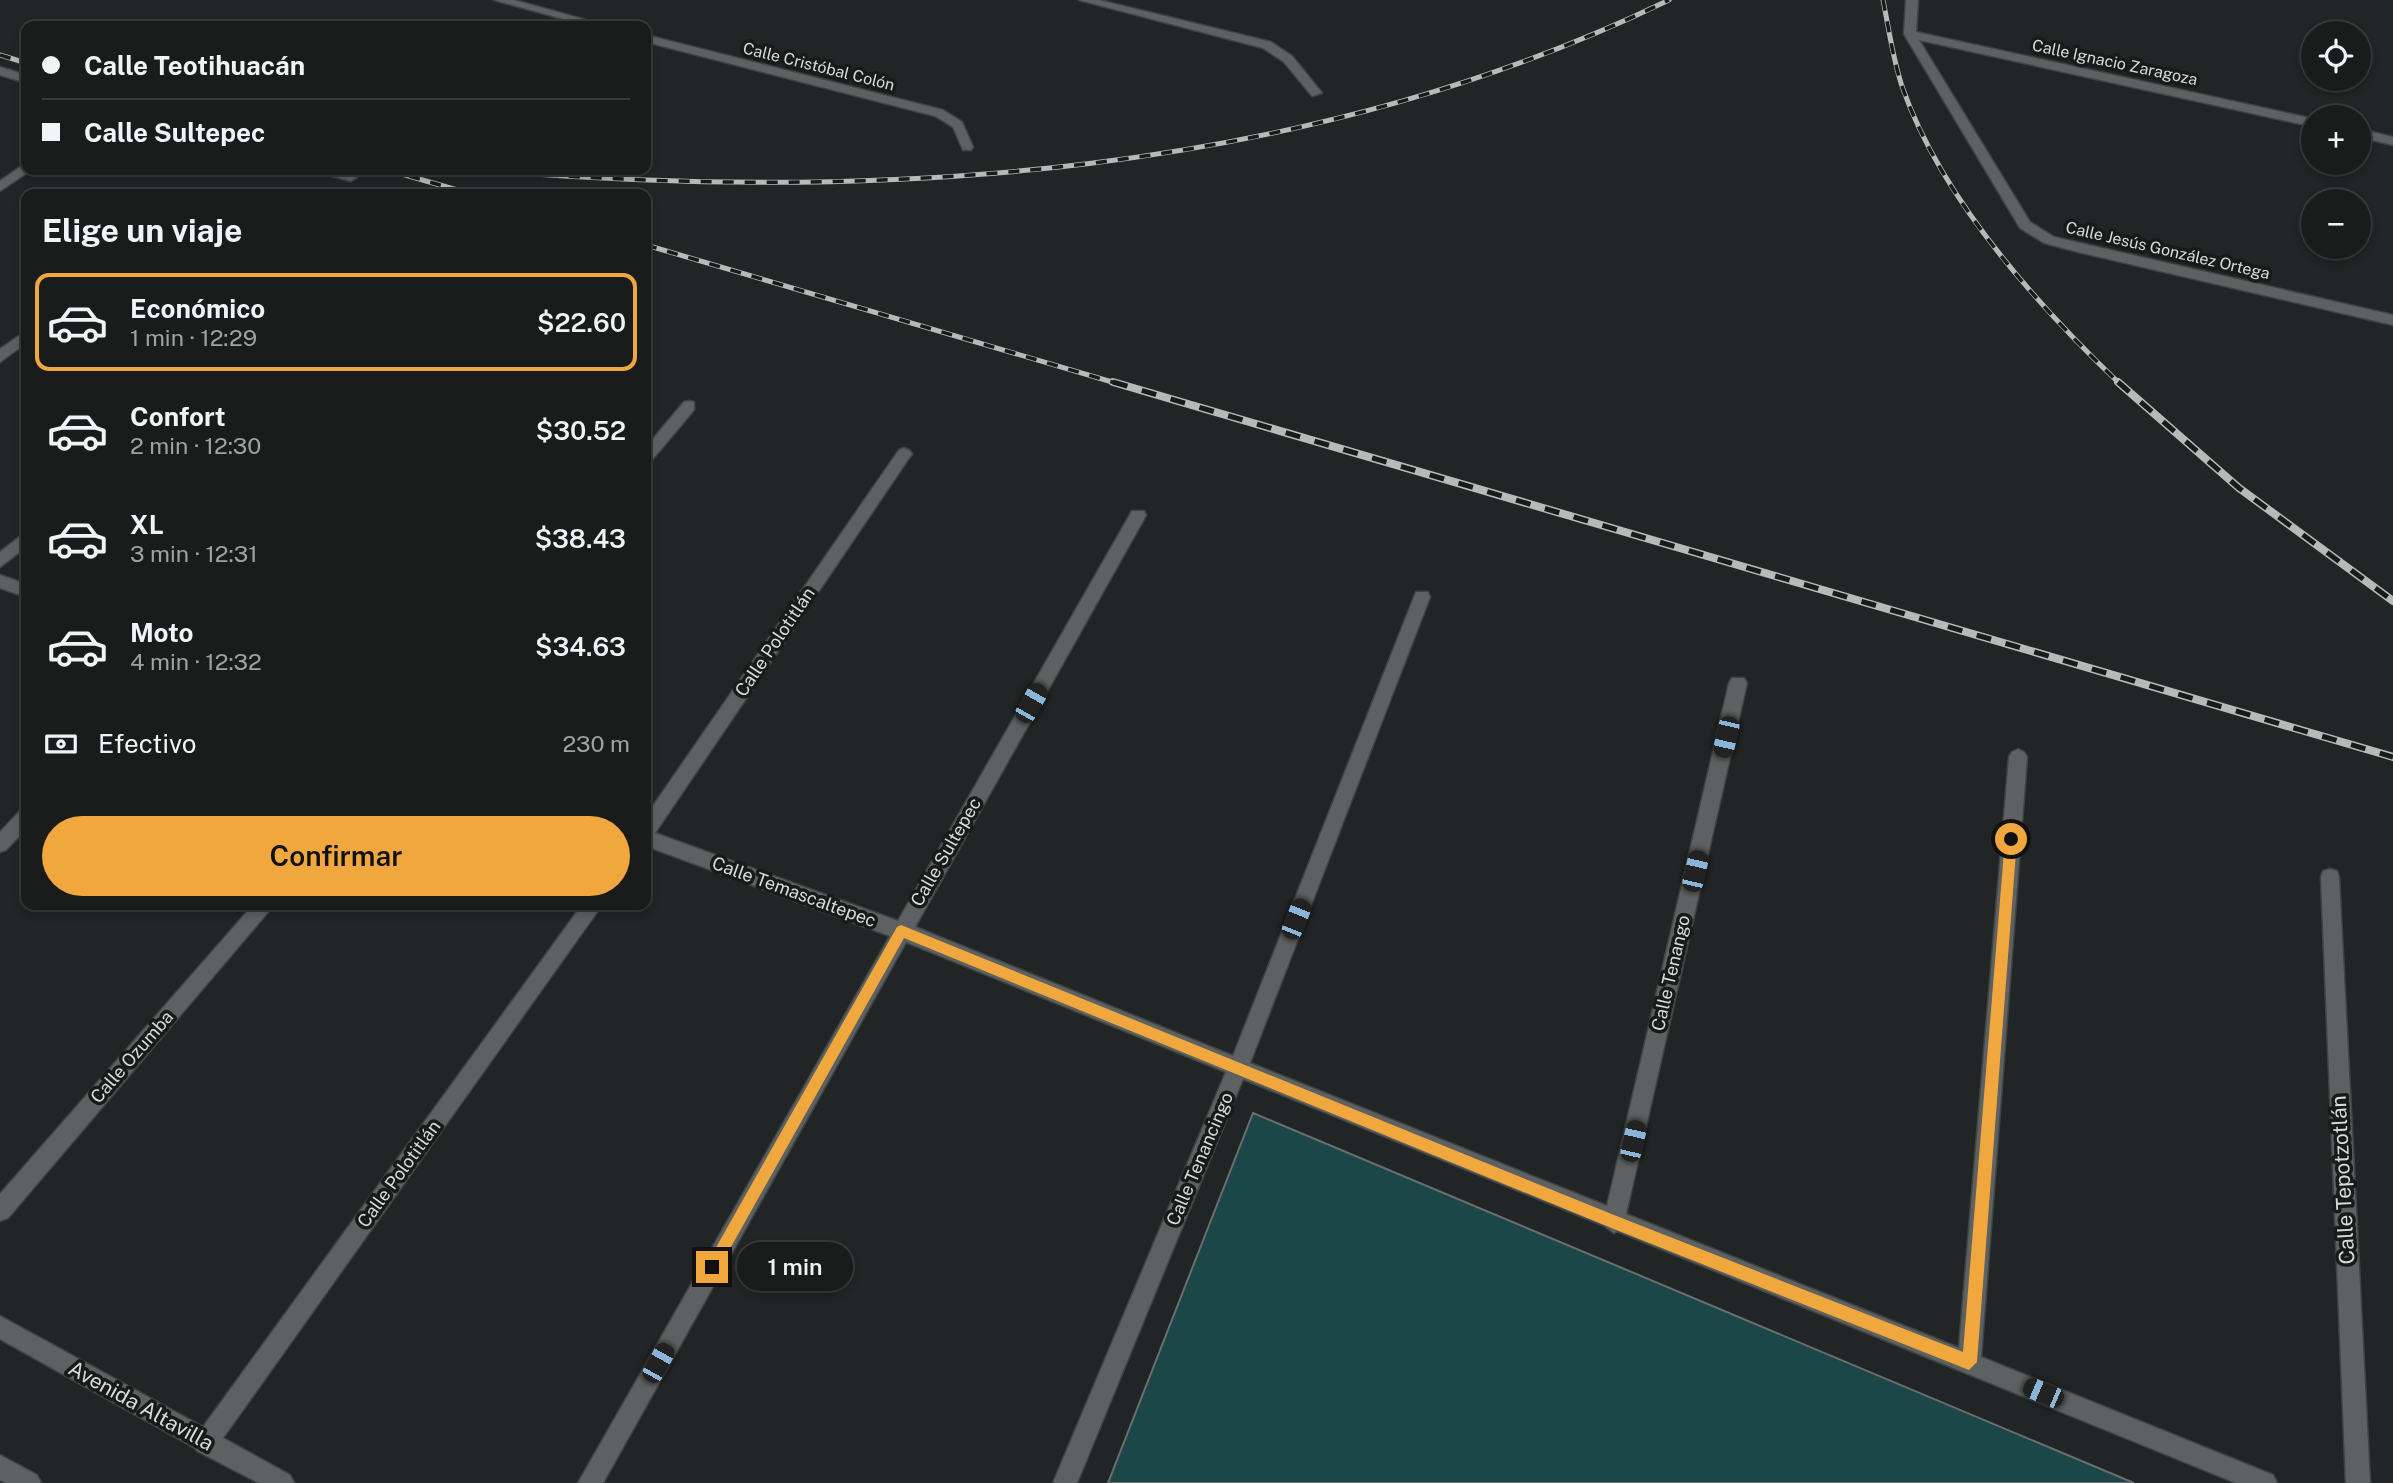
<!DOCTYPE html>
<html lang="es">
<meta charset="utf-8">
<style>
:root{--surface:#1a1c1c;--page:#272929;--text:#f1f3f6;--muted:#9fa1a3;--line:#383a3b;--accent:#f0a73e}
body{margin:0;font-family:"Public Sans",sans-serif;background:var(--page);color:var(--text);height:100vh;display:flex;flex-direction:column;font-size:26px;white-space:nowrap}
*{box-sizing:border-box;margin:0}
p{font-size:23px;color:var(--muted)}
.icon{flex:none;width:38px;height:38px;fill:none;stroke:currentColor;stroke-width:2;stroke-linecap:round;stroke-linejoin:round}
.map{position:relative;flex:1;overflow:hidden}
.sheet{position:absolute;left:21px;top:189px;width:630px;height:721px;display:flex;flex-direction:column;background:var(--surface);border-radius:14px;box-shadow:0 4px 10px #0003,0 0 0 2px var(--line)}
.sheet>*{flex:none}
.banner{position:absolute;left:21px;top:21px;width:630px;height:154px;border-radius:14px;box-shadow:0 4px 10px #0003,0 0 0 2px var(--line);display:grid;align-content:center;height:154px;padding:0 21px;background:var(--surface)}
.buttons{position:absolute;left:2301px;top:21px;display:grid;gap:14px}
.buttons a{display:grid;place-items:center;width:70px;height:70px;border-radius:50%;background:var(--surface);box-shadow:0 4px 10px #0003,0 0 0 2px var(--line);font-size:35px}
.end{position:absolute;width:32px;height:32px;margin:-16px;border:9px solid #f0a73e;background:#111;box-shadow:0 0 0 4px #111}
.from{border-radius:50%}
.bubble{position:absolute;height:49px;border-radius:24px;background:var(--surface);box-shadow:0 4px 10px #0003,0 0 0 2px var(--line);font-size:23px;font-weight:600;line-height:49px;text-align:center}
.car{position:absolute;width:21px;height:42px;margin:-21px -10px;border-radius:9px;box-shadow:0 0 5px 2px #0007;background:linear-gradient(#222 24%,#8ab4d8 0 40%,#222 0 76%,#8ab4d8 0 86%,#222 0)}
.banner b{display:flex;align-items:center;gap:24px;height:66px;font-size:26px}
.banner b+b{border-top:2px solid var(--line)}
.banner i{width:18px;height:18px;background:var(--text)}
ul{padding:0;list-style:none}
li{display:flex;align-items:center;gap:21px;height:98px;margin:0 14px 10px;padding:0 7px;border:4px solid transparent;border-radius:14px}
li div{flex:1}
li b{display:block;font-size:26px}
li em{font-style:normal;font-weight:600}
li.active{border-color:var(--accent)}
li>.icon{width:63px;height:63px;stroke-width:1.5}
h2{padding:0 21px;font-size:32px;line-height:84px}
.pay{display:flex;align-items:center;gap:18px;height:77px;padding:0 21px;font-size:26px}
.pay p{margin-inline-start:auto}
.primary-button{display:flex;gap:14px;margin-top:auto;padding:14px 21px}
.primary-button a{flex:1;height:80px;border-radius:42px;background:var(--accent);color:#111;font-size:28px;font-weight:600;line-height:80px;text-align:center}
.map>svg:first-child{display:block}
.building{fill:#1b4749;stroke:#6b6e6e;stroke-width:2}
.lines{fill:none;stroke-linecap:round;stroke-linejoin:round}
.street-casing{stroke:#414343;stroke-width:3}
.street{fill:#5e6161;fill-rule:evenodd}
.rail-far1-casing{stroke:#b8baba;stroke-width:5}
.rail-casing{stroke:#b8baba;stroke-width:8}
.rail-far1{stroke:#191b1b;stroke-width:3.5;stroke-dasharray:11;stroke-linecap:butt}
.rail{stroke:#191b1b;stroke-width:5;stroke-dasharray:15;stroke-linecap:butt}
.route{fill:#f0a73e}
.labels{text-anchor:middle;stroke-width:7;stroke-linejoin:round;paint-order:stroke}
.far-street-label{font-size:16px;fill:#d9dbdb;stroke:#191b1b}
.street-label{font-size:18px;fill:#d9dbdb;stroke:#191b1b}
.near-street-label{font-size:21px;fill:#d9dbdb;stroke:#191b1b}
</style>
<div class="map">
<svg width="2393" height="1483" viewBox="0 0 2393 1483">
<rect width="100%" height="100%" fill="#222525"/>
<polygon class="building" points="1253,1113 2134,1483 1108,1483"/>
<g class="lines">
<g class="street-casing">
<g id="street">
<polygon points="494,0 514,0 608,26 589,26"/>
<polygon points="1079,0 1099,0 1271,42 1292,56 1322,93 1312,96 1284,62 1263,48"/>
<polygon points="1906,0 1918,0 1916,32 2314,119 2314,127 1919,40 2030,222 2054,237 2393,315 2393,325 2078,252 2044,243 2020,228 1904,34"/>
<polygon points="646,35 943,110 962,122 973,147 971,150 963,150 953,127 935,116 646,42"/>
<polygon points="0,67 26,75 26,83 0,75"/>
<polygon points="2359,129 2393,137 2393,145 2359,137"/>
<polygon points="26,163 26,170 31,170 0,191 0,181"/>
<polygon points="319,170 339,170 357,177 351,181 320,173"/>
<polygon points="26,331 26,343 0,362 0,349"/>
<polygon points="689,401 694,402 694,410 651,461 646,463 646,447 684,402"/>
<polygon points="904,448 909,450 912,454 909,458 655,833 898,921 1132,511 1144,511 1146,515 1144,519 915,927 1233,1056 1414,597 1416,592 1428,592 1430,597 1250,1063 1607,1206 1729,683 1732,678 1744,678 1747,683 1626,1214 1959,1348 2009,757 2012,752 2018,749 2024,752 2027,757 1981,1357 2273,1475 2277,1483 2236,1483 1617,1231 1614,1233 1605,1226 1243,1079 1077,1483 1053,1483 1226,1072 906,942 603,1483 578,1483 890,936 646,846 646,816 899,450"/>
<polygon points="26,532 26,547 0,567 0,552"/>
<polygon points="0,575 26,584 26,597 0,588"/>
<polygon points="26,809 26,829 6,850 0,852 0,832 20,811"/>
<polygon points="2330,869 2337,871 2339,877 2370,1483 2346,1483 2321,877 2323,871"/>
<polygon points="253,905 274,905 8,1218 0,1221 0,1194"/>
<polygon points="582,905 602,905 223,1438 290,1475 294,1483 259,1483 197,1451 195,1448 0,1339 0,1316 203,1427"/>
<polygon points="0,1455 37,1475 41,1483 6,1483 0,1480"/>
</g>
</g>
<use href="#street" class="street"/>
<g class="rail-far1-casing">
<g id="rail-far1">
<path d="M 1883,0 C 1889,29 1893,61 1903,89 C 1942,199 2036,304 2120,384"/>
<polyline points="0,55 26,63"/>
<polyline points="388,170 471,194"/>
<path d="M 481,170 C 880,203 1303,177 1669,0"/>
<polyline points="646,245 1119,384"/>
</g>
</g>
<g class="rail-casing">
<g id="rail">
<polyline points="1113,382 2393,757"/>
<polyline points="2118,382 2239,488 2393,601"/>
</g>
</g>
<use href="#rail-far1" class="rail-far1"/>
<use href="#rail" class="rail"/>
</g>
<polygon class="route" points="2011,834 2017,839 1977,1362 1969,1370 1614,1229 904,938 717,1272 707,1272 705,1267 897,927 901,925 1614,1215 1963,1352 2005,839"/>
<g class="labels">
<g class="far-street-label">
<text transform="translate(2115 62) rotate(12)" y="6">Calle Ignacio Zaragoza</text>
<text transform="translate(819 66) rotate(14)" y="6">Calle Cristóbal Colón</text>
<text transform="translate(2168 250) rotate(13)" y="6">Calle Jesús González Ortega</text>
</g>
<g class="street-label">
<text transform="translate(775 642) rotate(-56)" y="6">Calle Polotitlán</text>
<text transform="translate(946 852) rotate(-60)" y="6">Calle Sultepec</text>
<text transform="translate(794 892) rotate(20)" y="6">Calle Temascaltepec</text>
<text transform="translate(1671 973) rotate(-77)" y="6">Calle Tenango</text>
<text transform="translate(132 1057) rotate(-49)" y="6">Calle Ozumba</text>
<text transform="translate(1200 1159) rotate(-67)" y="6">Calle Tenancingo</text>
<text transform="translate(399 1174) rotate(-54)" y="6">Calle Polotitlán</text>
</g>
<g class="near-street-label">
<text transform="translate(2343 1180) rotate(-93)" y="7">Calle Tepotzotlán</text>
<text transform="translate(141 1406) rotate(29)" y="7">Avenida Altavilla</text>
</g>
</g>
</svg>
<div class="buttons">
<a><svg class="icon" aria-label="locate" viewBox="0 0 24 24"><circle cx="12" cy="12" r="6"/><path d="M12 2v4M12 18v4M2 12h4M18 12h4"/></svg></a>
<a>+</a>
<a>−</a>
</div>
<i class="end from" style="left:2011px;top:839px"></i>
<i class="end" style="left:712px;top:1267px"></i>
<div class="bubble" style="left:737px;top:1242px;width:116px">1 min</div>
<i class="car" style="left:1031px;top:703px;rotate:30deg"></i>
<i class="car" style="left:1726px;top:737px;rotate:193deg"></i>
<i class="car" style="left:1695px;top:871px;rotate:13deg"></i>
<i class="car" style="left:1296px;top:919px;rotate:22deg"></i>
<i class="car" style="left:1633px;top:1141px;rotate:13deg"></i>
<i class="car" style="left:658px;top:1363px;rotate:29deg"></i>
<i class="car" style="left:2043px;top:1393px;rotate:293deg"></i>
<div class="banner">
<b><i class="from"></i>Calle Teotihuacán</b>
<b><i></i>Calle Sultepec</b>
</div>
<section class="sheet">
<h2>Elige un viaje</h2>
<ul>
<li class="active"><svg class="icon" aria-label="car" viewBox="0 0 24 24"><path d="M5 17H2v-5l4-1 3-4h7l3 4 3 1v5h-3M9 17h6M6 11h13"/><circle cx="7" cy="17" r="2"/><circle cx="17" cy="17" r="2"/></svg><div><b>Económico</b><p>1 min · 12:29</p></div><em>$22.60</em></li>
<li><svg class="icon" aria-label="car" viewBox="0 0 24 24"><path d="M5 17H2v-5l4-1 3-4h7l3 4 3 1v5h-3M9 17h6M6 11h13"/><circle cx="7" cy="17" r="2"/><circle cx="17" cy="17" r="2"/></svg><div><b>Confort</b><p>2 min · 12:30</p></div><em>$30.52</em></li>
<li><svg class="icon" aria-label="car" viewBox="0 0 24 24"><path d="M5 17H2v-5l4-1 3-4h7l3 4 3 1v5h-3M9 17h6M6 11h13"/><circle cx="7" cy="17" r="2"/><circle cx="17" cy="17" r="2"/></svg><div><b>XL</b><p>3 min · 12:31</p></div><em>$38.43</em></li>
<li><svg class="icon" aria-label="car" viewBox="0 0 24 24"><path d="M5 17H2v-5l4-1 3-4h7l3 4 3 1v5h-3M9 17h6M6 11h13"/><circle cx="7" cy="17" r="2"/><circle cx="17" cy="17" r="2"/></svg><div><b>Moto</b><p>4 min · 12:32</p></div><em>$34.63</em></li>
</ul>
<div class="pay"><svg class="icon" aria-label="cash" viewBox="0 0 24 24"><path d="M3 7h18v10H3z"/><circle cx="12" cy="12" r="2"/></svg>Efectivo<p>230 m</p></div>
<div class="primary-button"><a>Confirmar</a></div>
</section>
</div>
